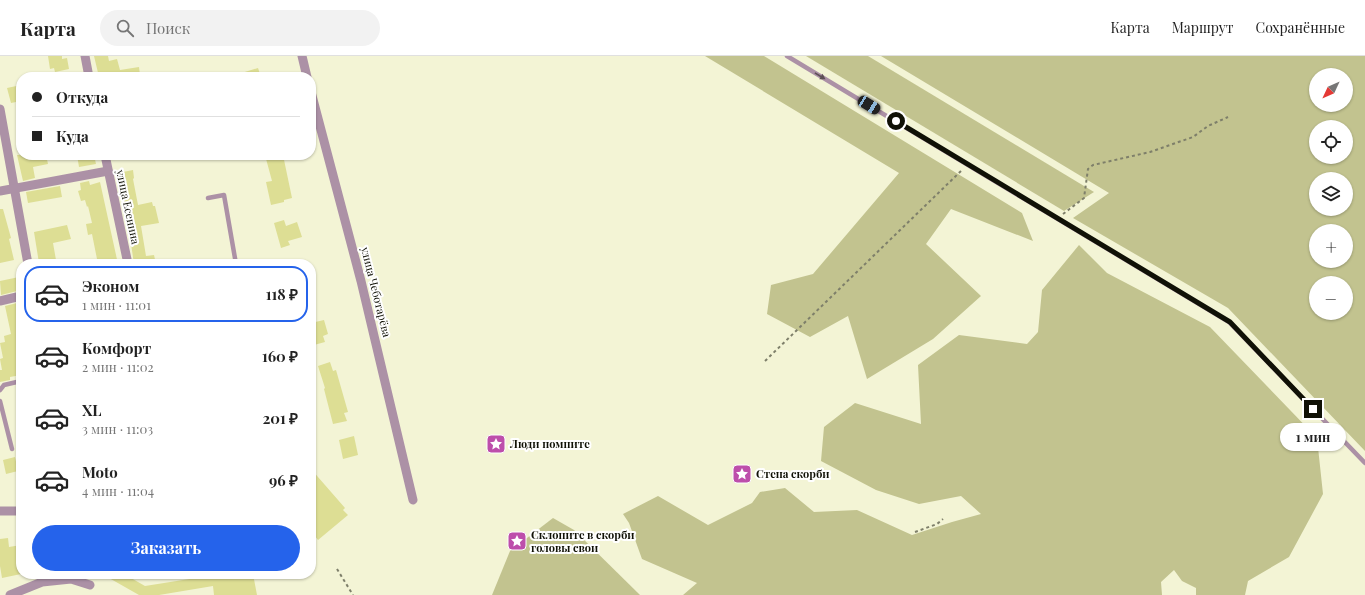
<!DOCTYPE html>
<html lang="ru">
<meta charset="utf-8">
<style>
:root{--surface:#fff;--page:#f2f2f2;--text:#222;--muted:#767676;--line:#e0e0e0;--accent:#2563eb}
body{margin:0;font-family:"Playfair Display",serif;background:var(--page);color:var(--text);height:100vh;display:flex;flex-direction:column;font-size:15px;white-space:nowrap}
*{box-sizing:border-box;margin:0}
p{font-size:13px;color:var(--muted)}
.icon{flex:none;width:22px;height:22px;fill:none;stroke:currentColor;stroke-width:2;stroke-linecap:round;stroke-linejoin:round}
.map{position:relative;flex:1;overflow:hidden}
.panel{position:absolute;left:16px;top:203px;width:300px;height:320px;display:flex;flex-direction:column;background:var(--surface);border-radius:16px;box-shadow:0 1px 3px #0004}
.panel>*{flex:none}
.top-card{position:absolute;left:16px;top:16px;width:300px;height:88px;border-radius:16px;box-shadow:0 1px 3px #0004;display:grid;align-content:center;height:88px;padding:0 16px;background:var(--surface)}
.needle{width:26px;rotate:226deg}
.controls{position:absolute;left:1309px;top:12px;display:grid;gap:8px}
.controls a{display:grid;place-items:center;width:44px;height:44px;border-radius:50%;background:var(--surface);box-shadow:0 1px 3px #0004;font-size:20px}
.end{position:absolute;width:18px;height:18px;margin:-9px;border:5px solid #101106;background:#fff;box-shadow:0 0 0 2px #fff}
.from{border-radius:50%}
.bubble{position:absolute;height:28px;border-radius:14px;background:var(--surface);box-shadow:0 1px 3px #0004;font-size:13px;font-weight:700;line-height:28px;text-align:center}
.car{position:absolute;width:12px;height:24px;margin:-12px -6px;border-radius:5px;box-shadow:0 0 3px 1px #0007;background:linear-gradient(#222 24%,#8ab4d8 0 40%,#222 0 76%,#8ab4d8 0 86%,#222 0)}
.top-card b{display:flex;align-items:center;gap:14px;height:38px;font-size:15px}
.top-card b+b{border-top:1px solid var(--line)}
.top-card i{width:10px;height:10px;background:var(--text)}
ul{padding:7px 0 0;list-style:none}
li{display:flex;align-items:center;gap:12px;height:56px;margin:0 8px 6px;padding:0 8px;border:2px solid transparent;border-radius:16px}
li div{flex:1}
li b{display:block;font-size:15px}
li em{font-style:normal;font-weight:700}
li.on{border-color:var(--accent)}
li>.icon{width:36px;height:36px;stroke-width:1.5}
.button{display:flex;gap:8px;margin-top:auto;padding:8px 16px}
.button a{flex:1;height:46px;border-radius:24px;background:var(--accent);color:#fff;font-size:16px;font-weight:700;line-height:46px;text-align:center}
header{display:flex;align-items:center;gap:24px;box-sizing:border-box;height:56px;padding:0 20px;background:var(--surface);border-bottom:1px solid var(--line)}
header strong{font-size:19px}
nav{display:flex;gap:22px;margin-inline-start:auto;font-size:14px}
.search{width:280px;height:36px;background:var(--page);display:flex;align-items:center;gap:10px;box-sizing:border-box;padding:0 14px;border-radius:22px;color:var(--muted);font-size:15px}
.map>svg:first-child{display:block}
.green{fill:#c2c38f;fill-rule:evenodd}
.building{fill:#ddde94}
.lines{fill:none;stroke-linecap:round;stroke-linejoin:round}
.path{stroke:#7e7f6a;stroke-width:2;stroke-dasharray:3 3;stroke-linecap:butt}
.service{stroke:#ac91a6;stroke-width:4.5}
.minor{stroke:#ac91a6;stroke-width:9}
.oneway{fill:#5e5156}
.route{stroke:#101106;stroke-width:5}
.labels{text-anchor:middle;stroke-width:4;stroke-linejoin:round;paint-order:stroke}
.street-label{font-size:11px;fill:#101106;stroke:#fff}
.poi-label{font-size:11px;font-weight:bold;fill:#101106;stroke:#fff;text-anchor:start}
</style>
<header>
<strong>Карта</strong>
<div class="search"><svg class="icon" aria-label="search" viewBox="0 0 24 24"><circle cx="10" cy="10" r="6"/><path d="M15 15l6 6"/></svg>Поиск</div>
<nav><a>Карта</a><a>Маршрут</a><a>Сохранённые</a></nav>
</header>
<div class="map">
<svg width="1365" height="539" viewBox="0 0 1365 539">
<rect width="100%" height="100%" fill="#f3f4d5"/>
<g class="green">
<polygon points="705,0 764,0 1022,157 1033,185 951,153 926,188 981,240 933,283 867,323 848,260 810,281 767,258 771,229 813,218 899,117"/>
<polygon points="806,0 868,0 1094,136 1064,155"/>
<path d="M 881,0 L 1365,0 L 1365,395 L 1228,252 L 1073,162 L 1109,137 ZM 1316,19 L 1346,19 L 1346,49 L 1316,49 ZM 1316,71 L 1346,71 L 1346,101 L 1316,101 ZM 1316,123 L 1346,123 L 1346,153 L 1316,153 ZM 1316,175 L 1346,175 L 1346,205 L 1316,205 ZM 1316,227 L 1346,227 L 1346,257 L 1316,257 Z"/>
<polygon points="1079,189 1107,217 1210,271 1317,382 1323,438 1289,501 1248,525 1245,539 1196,539 1196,532 1182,525 1174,514 1161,526 1162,539 683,539 697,527 642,503 629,467 623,458 658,440 708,469 752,447 760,436 785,432 814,456 857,454 912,479 952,466 981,458 961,440 919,448 876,434 821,405 824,371 855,347 921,368 918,309 959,279 1027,288 1038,276 1042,234"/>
<polygon points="553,462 574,474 640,539 492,539 510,495"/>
</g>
<g class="building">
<polygon points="48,0 62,0 62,3 67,2 69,13 55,16 54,12 50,13"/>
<polygon points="94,0 108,0 109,5 117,3 120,14 139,11 140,19 130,21 99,21"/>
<polygon points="258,12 261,21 235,21 235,19"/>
<polygon points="21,29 21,45 11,47 7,32"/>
<polygon points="17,99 46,99 48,108 33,111 35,122 23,125"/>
<polygon points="77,99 94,99 96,108 79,111"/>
<polygon points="265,99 283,99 292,142 284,144 284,146 271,149 266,126 272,125"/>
<polygon points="133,114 134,122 133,123 138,149 152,146 153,150 155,150 159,167 141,170 146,200 154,199 156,208 134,208 130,181 131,181 118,117"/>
<polygon points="89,125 90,129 100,126 118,208 98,208 92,178 88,179 86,168 92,167 88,150 87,151 85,144 81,145 78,135 81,134 80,127"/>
<polygon points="60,130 62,141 28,147 26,136"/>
<polygon points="0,153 3,153 11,182 9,183 14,204 0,207"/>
<polygon points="284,164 286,170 297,166 302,181 288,185 290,189 281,192 274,167"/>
<polygon points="67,169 71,183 53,187 56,204 39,207 34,176"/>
<polygon points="19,221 21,234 1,239 0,225"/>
<polygon points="21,246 21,319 10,321 10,324 0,326 0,314 2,314 0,303 3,302 0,287 5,286 4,280 11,278 5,250"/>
<polygon points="324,264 328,278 323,280 325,286 314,289 311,277 311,267"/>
<polygon points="330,306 333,315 336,314 348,356 344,357 347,365 333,368 324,333 325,332 318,310"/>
<polygon points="354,380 358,399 343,403 339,384"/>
<polygon points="15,401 18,415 6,418 3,404"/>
<polygon points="311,413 345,452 343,454 348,459 318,484 311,475"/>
<polygon points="8,482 9,491 21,489 21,518 2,522 0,510 0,483"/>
<polygon points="102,518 124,518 145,530 221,518 253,518 257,539 214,539 213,530 159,539 139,539"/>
</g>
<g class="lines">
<g class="path">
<polyline points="1063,158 1084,142 1088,113 1093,109 1150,96 1193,81 1208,70 1228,61"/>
<polyline points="765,305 962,114"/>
<polyline points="915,476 937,468 943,463"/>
<polyline points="337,513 353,539"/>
</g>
<g class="service">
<polyline points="787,0 1229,266 1365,407"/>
<polyline points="208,142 224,139 236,208"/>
<polyline points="0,334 4,329 21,325"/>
<polyline points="0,345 12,393"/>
</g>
<g class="minor">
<polyline points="85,0 89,21"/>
<polyline points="302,0 307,21"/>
<polyline points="311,36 361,225 413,444"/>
<polyline points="0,53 28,208"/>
<polyline points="105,99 128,208"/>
<polyline points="0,135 108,115"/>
<polyline points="0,245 21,240"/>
<polyline points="0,455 21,455"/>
<polyline points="10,539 42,526 71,523 90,529"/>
</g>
</g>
<defs><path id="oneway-solid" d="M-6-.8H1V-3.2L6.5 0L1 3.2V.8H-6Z"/></defs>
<use class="oneway" href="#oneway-solid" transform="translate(820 20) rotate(31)"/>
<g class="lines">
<polyline class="route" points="896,65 1230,266 1313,353"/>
</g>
<defs>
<g id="sight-square" transform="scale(1)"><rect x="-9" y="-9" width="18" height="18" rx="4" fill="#bd4eab" stroke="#fff"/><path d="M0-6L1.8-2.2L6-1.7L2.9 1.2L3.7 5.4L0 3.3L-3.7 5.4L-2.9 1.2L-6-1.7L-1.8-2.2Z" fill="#fff"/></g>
</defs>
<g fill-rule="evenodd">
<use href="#sight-square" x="496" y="388"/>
<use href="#sight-square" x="742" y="418"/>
<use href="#sight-square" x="517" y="485"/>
</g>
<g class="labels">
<g class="street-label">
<text transform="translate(128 151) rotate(78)" y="4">улица Есенина</text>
<text transform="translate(376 236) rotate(76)" y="4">улица Чеботарёва</text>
</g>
<g class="poi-label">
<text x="510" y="392">Люди помните</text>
<text x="756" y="422">Стена скорби</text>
<text x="531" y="483">Склоните в скорби<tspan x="531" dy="13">головы свои</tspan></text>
</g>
</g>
</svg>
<div class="controls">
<a><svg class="needle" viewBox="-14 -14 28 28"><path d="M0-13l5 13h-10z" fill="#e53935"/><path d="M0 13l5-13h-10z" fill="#767676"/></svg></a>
<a><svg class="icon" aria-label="locate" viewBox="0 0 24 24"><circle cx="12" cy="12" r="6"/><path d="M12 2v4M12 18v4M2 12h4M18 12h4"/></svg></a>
<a><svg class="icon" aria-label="layers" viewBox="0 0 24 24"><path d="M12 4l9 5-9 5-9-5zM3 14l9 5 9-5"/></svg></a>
<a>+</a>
<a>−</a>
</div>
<i class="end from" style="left:896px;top:65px"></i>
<i class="end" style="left:1313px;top:353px"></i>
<div class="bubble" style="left:1280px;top:367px;width:66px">1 мин</div>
<i class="car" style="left:869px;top:49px;rotate:121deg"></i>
<div class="top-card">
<b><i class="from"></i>Откуда</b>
<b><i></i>Куда</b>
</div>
<section class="panel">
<ul>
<li class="on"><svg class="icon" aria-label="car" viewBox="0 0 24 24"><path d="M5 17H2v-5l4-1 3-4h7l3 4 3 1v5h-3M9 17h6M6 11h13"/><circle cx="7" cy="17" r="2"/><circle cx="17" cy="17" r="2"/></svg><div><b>Эконом</b><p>1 мин · 11:01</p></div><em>118 ₽</em></li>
<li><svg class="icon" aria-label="car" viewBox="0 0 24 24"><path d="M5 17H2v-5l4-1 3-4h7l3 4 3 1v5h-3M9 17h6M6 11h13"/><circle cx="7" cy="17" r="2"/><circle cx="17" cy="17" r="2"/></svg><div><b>Комфорт</b><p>2 мин · 11:02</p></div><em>160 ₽</em></li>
<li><svg class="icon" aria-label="car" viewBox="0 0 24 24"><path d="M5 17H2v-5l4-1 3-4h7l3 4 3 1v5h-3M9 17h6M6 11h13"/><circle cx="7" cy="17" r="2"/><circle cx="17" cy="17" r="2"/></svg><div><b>XL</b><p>3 мин · 11:03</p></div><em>201 ₽</em></li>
<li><svg class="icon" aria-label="car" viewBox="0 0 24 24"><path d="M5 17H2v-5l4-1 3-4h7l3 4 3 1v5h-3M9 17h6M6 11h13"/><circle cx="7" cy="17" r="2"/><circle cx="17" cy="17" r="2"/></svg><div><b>Moto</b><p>4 мин · 11:04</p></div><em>96 ₽</em></li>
</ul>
<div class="button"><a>Заказать</a></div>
</section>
</div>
